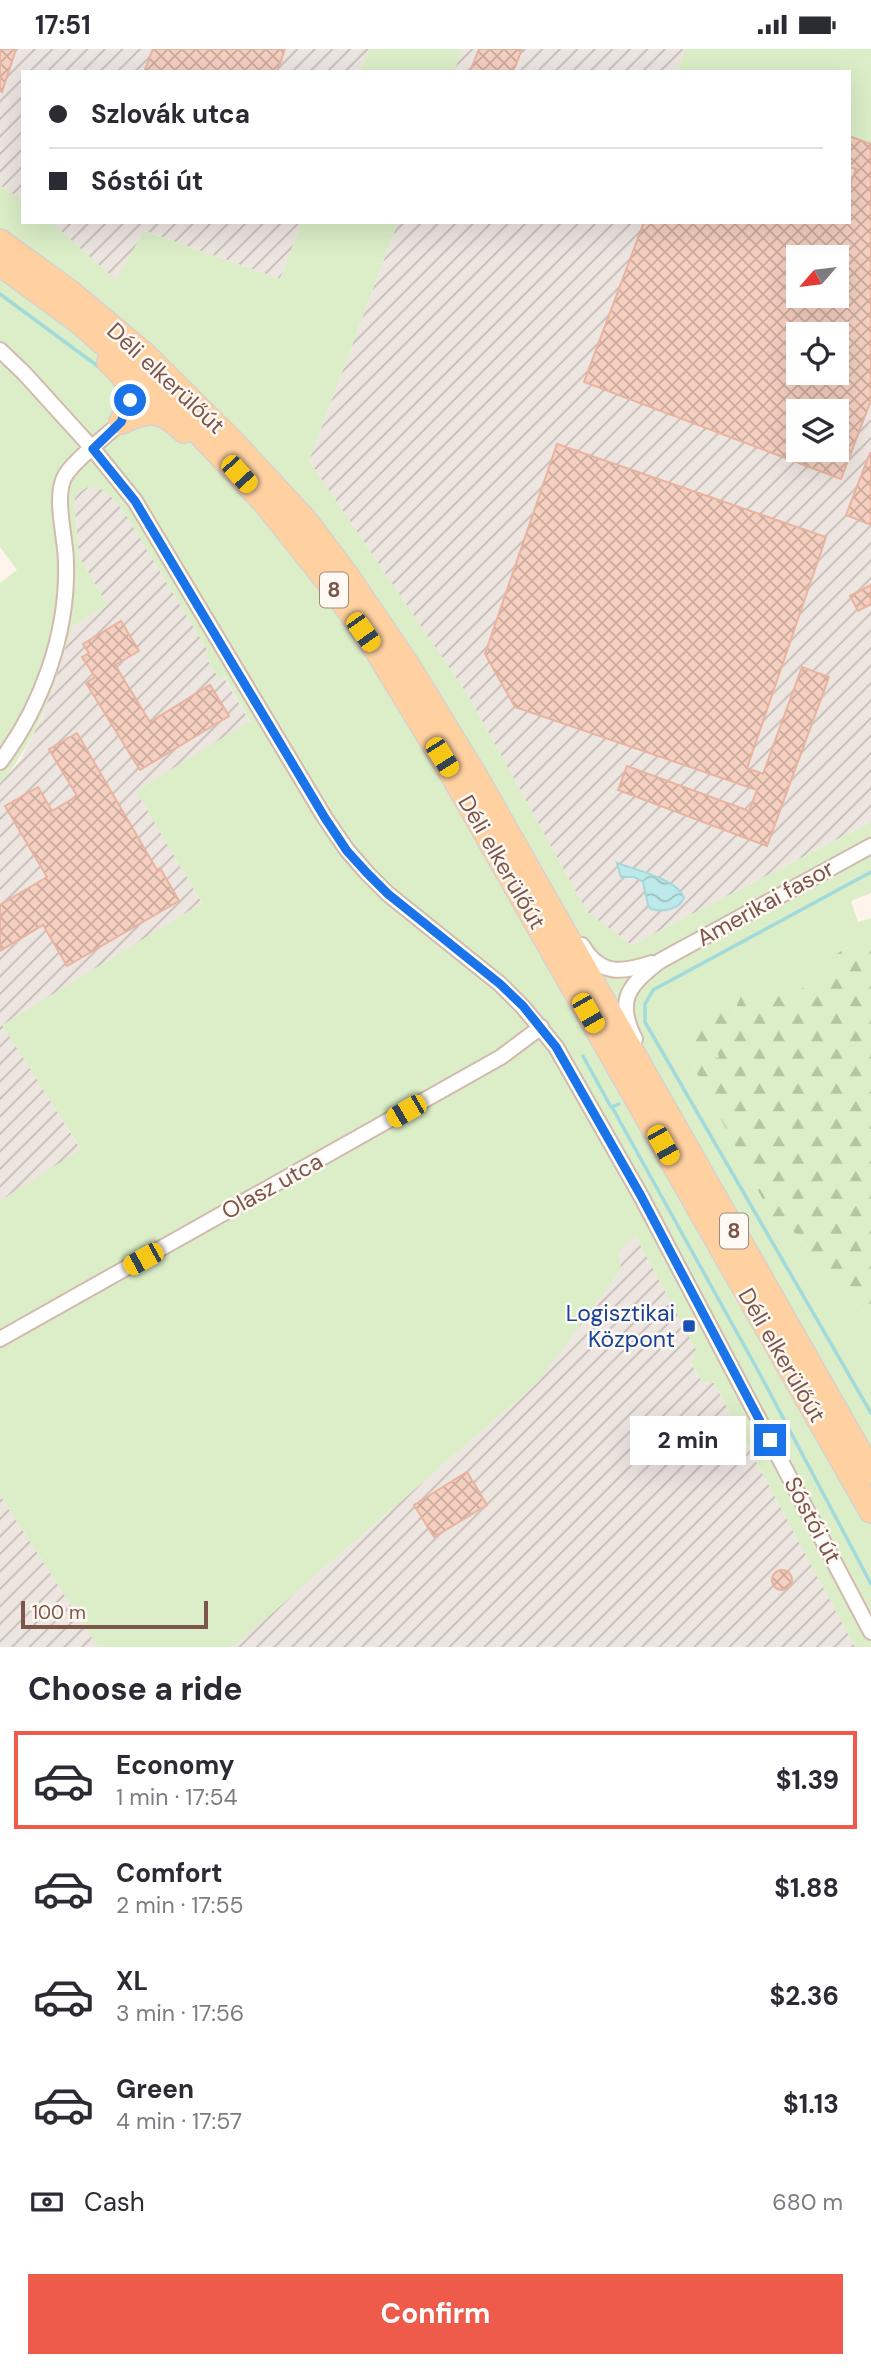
<!DOCTYPE html>
<meta charset="utf-8">
<style>
:root{--surface:#fff;--page:#f7f7f7;--text:#2b2b33;--muted:#7c7c81;--line:#e1e1e2;--accent:#ee5b4a}
body{margin:0;font-family:"DM Sans",sans-serif;background:var(--page);color:var(--text);height:100vh;display:flex;flex-direction:column;font-size:26px;white-space:nowrap}
*{box-sizing:border-box;margin:0}
p{font-size:23px;color:var(--muted)}
.icon{flex:none;width:38px;height:38px;fill:none;stroke:currentColor;stroke-width:2;stroke-linecap:round;stroke-linejoin:round}
.map{position:relative;height:1598px;overflow:hidden}
.sheet{display:flex;flex-direction:column;background:var(--surface);flex:1}
.sheet>*{flex:none}
.banner{position:absolute;left:21px;top:21px;width:830px;height:154px;border-radius:0px;box-shadow:0 7px 28px #0002;display:grid;align-content:center;height:154px;padding:0 28px;background:var(--surface)}
.needle{width:46px;rotate:242deg}
.fabs{position:absolute;left:786px;top:196px;display:grid;gap:14px}
.fabs a{display:grid;place-items:center;width:63px;height:63px;border-radius:0px;background:var(--surface);box-shadow:0 7px 28px #0002;font-size:35px}
.scale{position:absolute;left:21px;bottom:18px;width:187px;box-sizing:border-box;padding-left:7px;border:4px solid #7c564b;border-top:0;font-size:19px;line-height:24px;white-space:nowrap;color:#7c564b;-webkit-text-stroke:5px #fff9f3;paint-order:stroke}
.end{position:absolute;width:32px;height:32px;margin:-16px;border:9px solid #1a73e8;background:#fff;box-shadow:0 0 0 4px #fff}
.from{border-radius:50%}
.bubble{position:absolute;height:49px;border-radius:0px;background:var(--surface);box-shadow:0 7px 28px #0002;font-size:23px;font-weight:700;line-height:49px;text-align:center}
.car{position:absolute;width:21px;height:42px;margin:-21px -10px;border-radius:9px;box-shadow:0 0 5px 2px #0007;background:linear-gradient(#f5c518 24%,#345 0 40%,#f5c518 0 76%,#345 0 86%,#f5c518 0)}
.banner b{display:flex;align-items:center;gap:24px;height:66px;font-size:26px}
.banner b+b{border-top:2px solid var(--line)}
.banner i{width:18px;height:18px;background:var(--text)}
ul{padding:0;list-style:none}
li{display:flex;align-items:center;gap:21px;height:98px;margin:0 14px 10px;padding:0 14px;border:4px solid transparent;border-radius:0px}
li div{flex:1}
li b{display:block;font-size:26px}
li em{font-style:normal;font-weight:700}
li.active{border-color:var(--accent)}
li>.icon{width:63px;height:63px;stroke-width:1.5}
h2{padding:0 28px;font-size:32px;line-height:84px}
.pay{display:flex;align-items:center;gap:18px;height:77px;padding:0 28px;font-size:26px}
.pay p{margin-inline-start:auto}
.button{display:flex;gap:14px;margin-top:auto;padding:14px 28px}
.button a{flex:1;height:80px;border-radius:0px;background:var(--accent);color:#fff;font-size:28px;font-weight:700;line-height:80px;text-align:center}
.status{display:flex;justify-content:space-between;align-items:center;height:49px;padding:0 35px;background:var(--surface);direction:ltr}
.status svg{height:19px;fill:currentColor}
.map>svg:first-child{display:block}
.industrial{fill:url(#industrial-furrows);fill-rule:evenodd}
.green{fill:#dbeec7}
.forest{fill:url(#forest-firs)}
.water{fill:url(#water-waves);stroke:#a2dadc;stroke-width:2}
.lines{fill:none;stroke-linecap:round;stroke-linejoin:round}
.stream{stroke:#a2dadc;stroke-width:3.5}
.building{fill:url(#building-cross-hatch);stroke:#e9b3a0;stroke-width:2;fill-rule:evenodd}
.minor-casing{stroke:#d2baae;stroke-width:18}
.primary-casing{stroke:#dad0cd;stroke-width:26}
.minor{stroke:#fff;stroke-width:14}
.primary{stroke:#ffd1a1;stroke-width:23}
.route{stroke:#1a73e8;stroke-width:9}
.transit-dot{fill:#1a4fb4;stroke:#fff9f3;stroke-width:2.5}
.labels{text-anchor:middle;stroke-width:5;stroke-linejoin:round;paint-order:stroke}
.shield{fill:#fff9f3;stroke:#a3877d;stroke-width:2}
.shield-label{font-size:21px;font-weight:bold;fill:#7c564b}
.street-label{font-size:23px;fill:#7c564b;stroke:#fff9f3}
.transit-label{font-size:23px;fill:#164399;stroke:#fff9f3;text-anchor:end}
</style>
<div class="status"><b>17:51</b><svg viewBox="0 0 49 12"><path d="M0 12V9h3v3zM5 12V6h3v6zM10 12V3h3v9zM15 12V0h3v12zM26 1h20v11H26zM47 4h2v5h-2z"/></svg></div>
<div class="map">
<svg width="871" height="1598" viewBox="0 0 871 1598">
<defs>
<pattern id="industrial-furrows" width="10" height="10" patternUnits="userSpaceOnUse" patternTransform="scale(1.75)"><rect width="10" height="10" fill="#ede5e0"/><path d="M-1 1l2-2M0 10L10 0M9 11l2-2" fill="none" stroke="#c5bcb8"/></pattern>
<pattern id="forest-firs" width="22" height="20" patternUnits="userSpaceOnUse" patternTransform="scale(1.75)"><rect width="22" height="20" fill="#dbeec7"/><path d="M5 1l3.5 6h-7zM16 11l3.5 6h-7z" fill="#b7c4a4"/></pattern>
<pattern id="water-waves" width="16" height="10" patternUnits="userSpaceOnUse" patternTransform="scale(1.75)"><rect width="16" height="10" fill="#bde9ea"/><path d="M0 5q4-4 8 0t8 0" fill="none" stroke="#9fc0c0"/></pattern>
<pattern id="building-cross-hatch" width="8" height="8" patternUnits="userSpaceOnUse" patternTransform="scale(1.75)"><rect width="8" height="8" fill="#f5cfc0"/><path d="M0 0l8 8M0 8l8-8" fill="none" stroke="#cbab9e"/></pattern>
</defs>
<rect width="100%" height="100%" fill="#fef4eb"/>
<g class="industrial">
<polygon points="0,0 369,0 360,23 23,23 23,152 0,136"/>
<polygon points="462,0 685,0 677,23 454,23"/>
<path d="M 849,87 L 871,95 L 871,773 L 632,896 L 587,863 L 469,648 L 309,412 L 398,173 L 849,173 ZM 798,208 L 836,208 L 836,247 L 798,247 ZM 798,285 L 836,285 L 836,324 L 798,324 ZM 798,362 L 836,362 L 836,401 L 798,401 Z"/>
<polygon points="51,173 302,173 280,230 145,182 116,232"/>
<polygon points="89,437 98,438 107,443 123,461 208,602 204,605 219,629 223,627 250,673 136,742 202,854 3,976 81,1101 0,1152 0,734 20,712 43,666 72,578 107,556 79,507 74,452 77,444"/>
<polygon points="635,1186 697,1301 691,1314 702,1333 714,1334 855,1598 233,1598 538,1333 617,1205"/>
<polygon points="0,1446 98,1598 0,1598"/>
</g>
<g class="green">
<polygon points="369,0 462,0 454,23 360,23"/>
<polygon points="685,0 871,0 871,95 849,87 849,23 677,23"/>
<path d="M 0,136 L 23,152 L 23,173 L 51,173 L 116,231 L 144,182 L 280,230 L 302,173 L 398,173 L 309,412 L 469,648 L 587,863 L 632,896 L 871,773 L 871,844 L 851,852 L 858,873 L 871,869 L 871,893 L 857,893 L 831,908 L 821,927 L 792,947 L 741,947 L 716,1001 L 719,1008 L 693,1017 L 773,1169 L 788,1176 L 871,1272 L 871,1598 L 855,1598 L 714,1334 L 702,1333 L 691,1313 L 696,1301 L 635,1186 L 618,1204 L 621,1220 L 538,1333 L 233,1598 L 98,1598 L 0,1446 L 0,1152 L 81,1100 L 2,976 L 202,854 L 136,742 L 250,672 L 224,627 L 219,630 L 204,605 L 208,602 L 123,461 C 110,446 96,428 77,444 L 74,452 L 79,507 L 107,556 L 72,578 C 55,634 40,689 0,734 L 0,534 L 17,521 L 0,498 Z"/>
</g>
<polygon class="forest" points="857,893 871,893 871,1272 788,1176 773,1170 693,1017 719,1008 716,1001 695,993 710,962 733,965 741,947 792,946 821,927 831,908"/>
<path class="water" d="M 617,814 C 635,821 678,830 684,849 C 678,861 664,863 651,860 L 648,856 L 643,833 L 634,828 L 621,828 Z"/>
<g class="lines">
<g class="stream">
<polyline points="0,245 103,321"/>
<polyline points="871,823 653,941 645,955 645,973 871,1364"/>
<polyline points="583,1007 611,1058"/>
<polyline points="619,1055 612,1058 761,1327 871,1535"/>
</g>
</g>
<g class="building">
<polygon points="0,0 16,0 2,43 0,42"/>
<polygon points="153,0 285,0 277,23 144,23"/>
<polygon points="479,0 522,0 513,23 470,23"/>
<path d="M 849,87 L 871,95 L 871,351 L 841,430 L 584,333 L 644,173 L 849,173 L 849,139 L 856,120 L 849,118 ZM 798,208 L 836,208 L 836,247 L 798,247 ZM 798,285 L 836,285 L 836,324 L 798,324 ZM 798,362 L 836,362 L 836,401 L 798,401 Z"/>
<polygon points="557,395 826,488 747,719 763,725 802,618 829,628 767,797 618,741 627,717 749,762 757,741 515,658 485,605"/>
<polygon points="870,404 871,404 871,476 846,466"/>
<polygon points="871,536 871,555 858,562 850,547"/>
<polygon points="121,572 139,602 115,616 150,673 210,636 229,667 140,721 86,634 95,628 82,608 89,604 83,595"/>
<polygon points="77,684 157,821 160,819 179,852 67,917 43,876 0,902 0,856 47,828 5,757 38,738 52,762 77,747 49,700"/>
<polygon points="467,1423 487,1456 434,1488 414,1456"/>
<circle cx="782" cy="1531" r="10"/>
</g>
<g class="lines">
<g class="minor-casing">
<g id="minor">
<polyline points="0,301 24,324 93,400 135,452 325,769 347,801 367,824 388,845 500,935 523,958 556,998 641,1147 871,1583"/>
<path d="M 0,713 C 42,657 68,584 66,514 C 66,490 54,450 64,429 C 70,414 108,386 121,373"/>
<path d="M 582,896 C 600,927 622,924 652,914"/>
<path d="M 635,990 C 615,951 629,936 660,912 L 871,797"/>
<polyline points="0,1290 501,1008 541,978"/>
</g>
</g>
<g class="primary-casing">
<g id="primary">
<polyline points="0,192 70,243 143,304 232,392 306,472 348,528 407,615 472,721 871,1423"/>
<polyline points="0,215 78,272 168,351 266,455 336,543 377,602 454,729 871,1462"/>
<path d="M 109,313 C 132,334 136,345 121,373"/>
<path d="M 121,373 C 150,360 160,359 184,382"/>
</g>
</g>
<use href="#minor" class="minor"/>
<use href="#primary" class="primary"/>
</g>
<g class="lines">
<polyline class="route" points="130,351 121,373 93,400 135,452 325,769 347,802 367,824 388,845 500,935 523,957 556,998 641,1147 770,1391"/>
</g>
<rect class="transit-dot" x="682" y="1270" width="14" height="14" rx="3.5"/>
<g class="labels">
<g class="shield">
<rect x="320" y="523.5" width="28" height="35" rx="5"/>
<rect x="720" y="1164.5" width="28" height="35" rx="5"/>
</g>
<g class="shield-label">
<text x="334" y="548">8</text>
<text x="734" y="1189">8</text>
</g>
<g class="street-label">
<text transform="translate(166 329) rotate(43)" y="8">Déli elkerülőút</text>
<text transform="translate(502 813) rotate(60)" y="8">Déli elkerülőút</text>
<text transform="translate(765 854) rotate(-29)" y="8">Amerikai fasor</text>
<text transform="translate(272 1137) rotate(-29)" y="8">Olasz utca</text>
<text transform="translate(782 1306) rotate(60)" y="8">Déli elkerülőút</text>
<text transform="translate(813 1471) rotate(62)" y="8">Sóstói út</text>
</g>
<g class="transit-label">
<text x="675" y="1272">Logisztikai<tspan x="675" dy="26">Központ</tspan></text>
</g>
</g>
</svg>
<div class="fabs">
<a><svg class="needle" viewBox="-14 -14 28 28"><path d="M0-13l5 13h-10z" fill="#e53935"/><path d="M0 13l5-13h-10z" fill="#7c7c81"/></svg></a>
<a><svg class="icon" aria-label="locate" viewBox="0 0 24 24"><circle cx="12" cy="12" r="6"/><path d="M12 2v4M12 18v4M2 12h4M18 12h4"/></svg></a>
<a><svg class="icon" aria-label="layers" viewBox="0 0 24 24"><path d="M12 4l9 5-9 5-9-5zM3 14l9 5 9-5"/></svg></a>
</div>
<div class="scale">100 m</div>
<i class="end from" style="left:130px;top:351px"></i>
<i class="end" style="left:770px;top:1391px"></i>
<div class="bubble" style="left:630px;top:1367px;width:116px">2 min</div>
<i class="car" style="left:239px;top:425px;rotate:138deg"></i>
<i class="car" style="left:363px;top:583px;rotate:145deg"></i>
<i class="car" style="left:442px;top:708px;rotate:148deg"></i>
<i class="car" style="left:588px;top:964px;rotate:150deg"></i>
<i class="car" style="left:406px;top:1062px;rotate:240deg"></i>
<i class="car" style="left:663px;top:1096px;rotate:151deg"></i>
<i class="car" style="left:143px;top:1210px;rotate:241deg"></i>
<div class="banner">
<b><i class="from"></i>Szlovák utca</b>
<b><i></i>Sóstói út</b>
</div>
</div>
<section class="sheet">
<h2>Choose a ride</h2>
<ul>
<li class="active"><svg class="icon" aria-label="car" viewBox="0 0 24 24"><path d="M5 17H2v-5l4-1 3-4h7l3 4 3 1v5h-3M9 17h6M6 11h13"/><circle cx="7" cy="17" r="2"/><circle cx="17" cy="17" r="2"/></svg><div><b>Economy</b><p>1 min · 17:54</p></div><em>$1.39</em></li>
<li><svg class="icon" aria-label="car" viewBox="0 0 24 24"><path d="M5 17H2v-5l4-1 3-4h7l3 4 3 1v5h-3M9 17h6M6 11h13"/><circle cx="7" cy="17" r="2"/><circle cx="17" cy="17" r="2"/></svg><div><b>Comfort</b><p>2 min · 17:55</p></div><em>$1.88</em></li>
<li><svg class="icon" aria-label="car" viewBox="0 0 24 24"><path d="M5 17H2v-5l4-1 3-4h7l3 4 3 1v5h-3M9 17h6M6 11h13"/><circle cx="7" cy="17" r="2"/><circle cx="17" cy="17" r="2"/></svg><div><b>XL</b><p>3 min · 17:56</p></div><em>$2.36</em></li>
<li><svg class="icon" aria-label="car" viewBox="0 0 24 24"><path d="M5 17H2v-5l4-1 3-4h7l3 4 3 1v5h-3M9 17h6M6 11h13"/><circle cx="7" cy="17" r="2"/><circle cx="17" cy="17" r="2"/></svg><div><b>Green</b><p>4 min · 17:57</p></div><em>$1.13</em></li>
</ul>
<div class="pay"><svg class="icon" aria-label="cash" viewBox="0 0 24 24"><path d="M3 7h18v10H3z"/><circle cx="12" cy="12" r="2"/></svg>Cash<p>680 m</p></div>
<div class="button"><a>Confirm</a></div>
</section>
